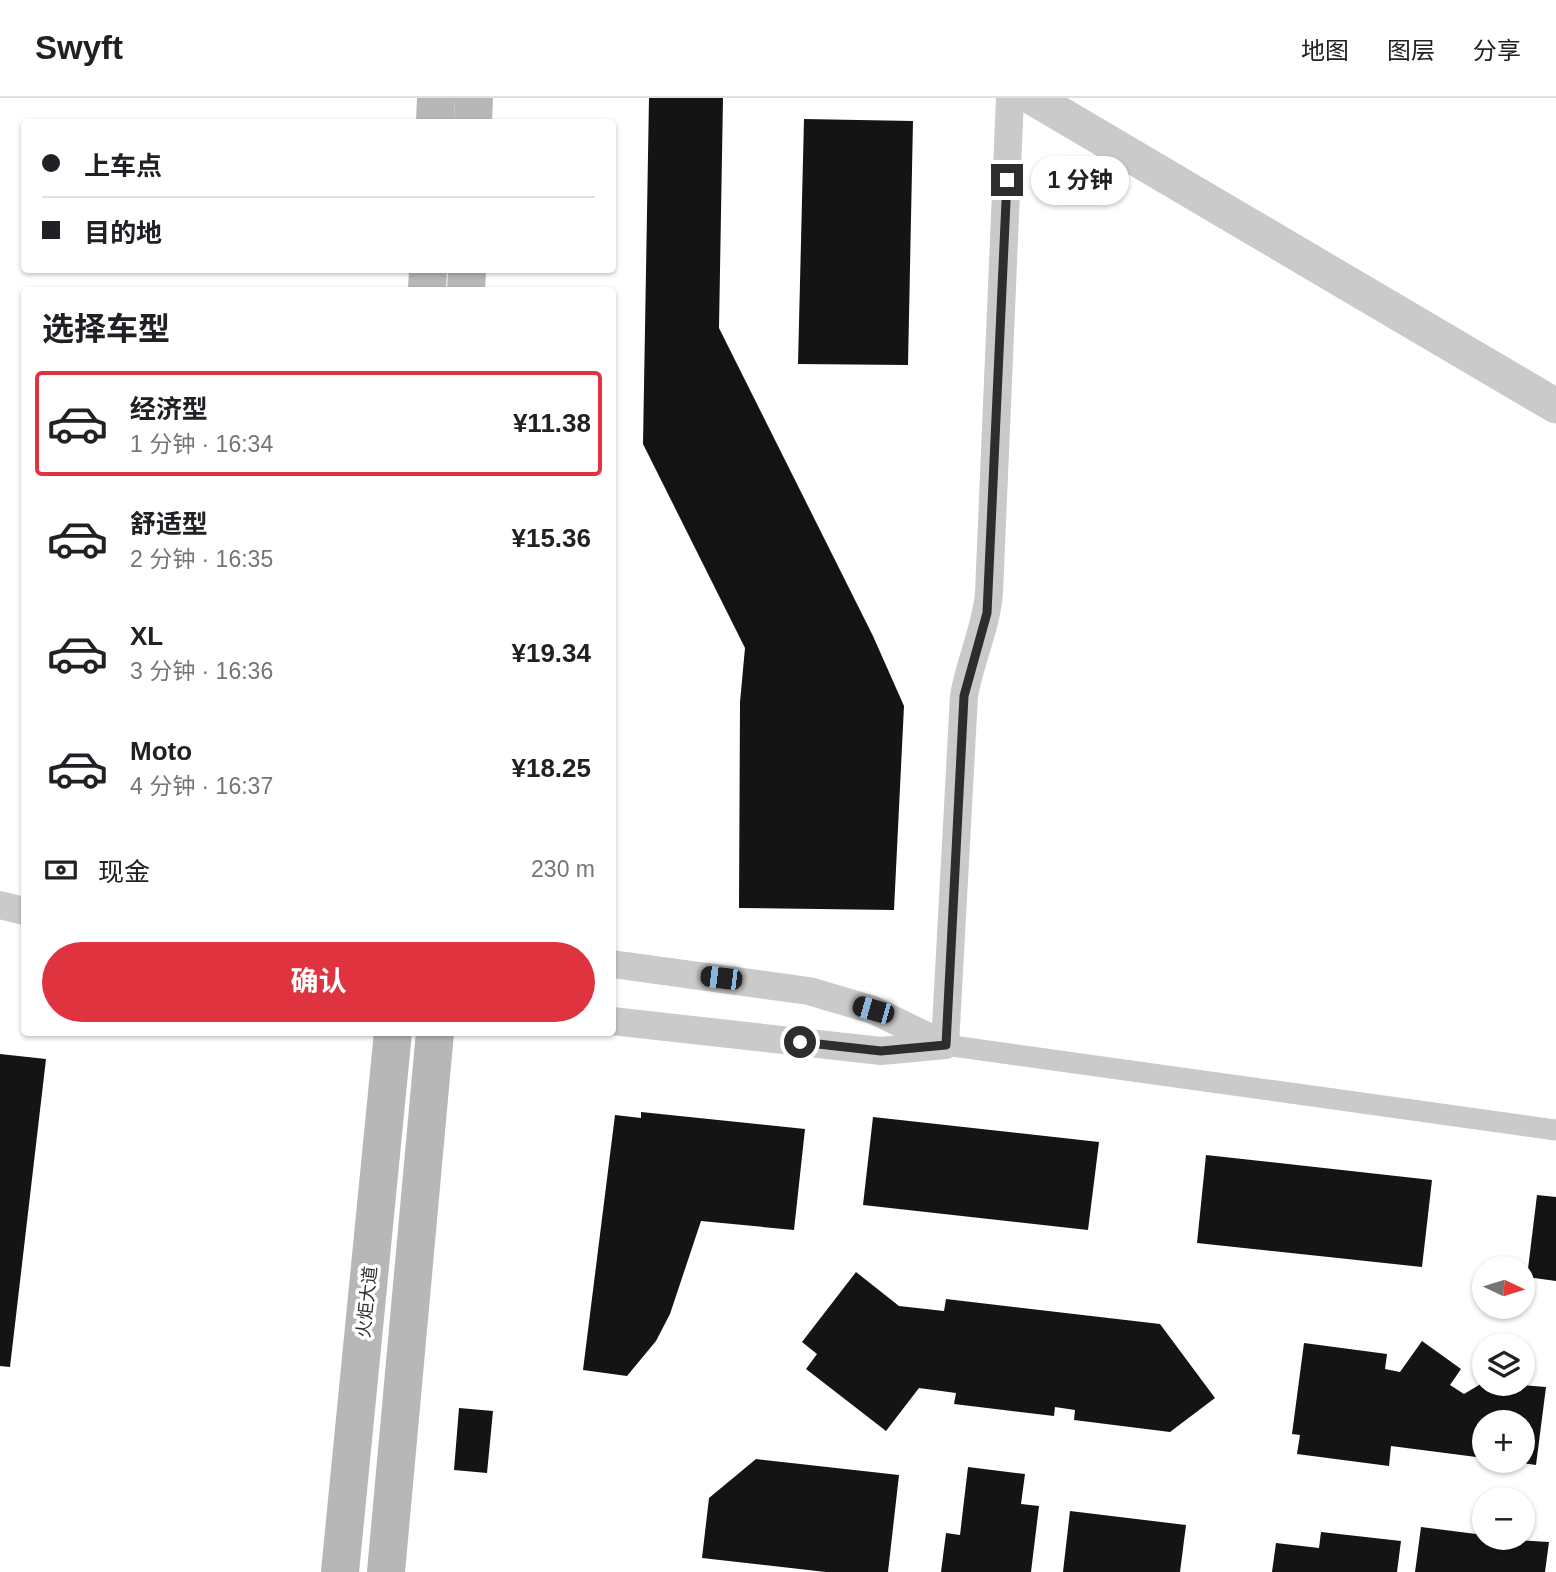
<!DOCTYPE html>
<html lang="zh">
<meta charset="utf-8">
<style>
:root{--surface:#fff;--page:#f2f2f2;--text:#202124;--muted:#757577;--line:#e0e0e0;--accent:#df333f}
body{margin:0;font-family:Helvetica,"Noto Sans SC",sans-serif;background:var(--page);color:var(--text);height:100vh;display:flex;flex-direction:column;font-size:26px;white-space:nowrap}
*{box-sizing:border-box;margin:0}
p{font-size:23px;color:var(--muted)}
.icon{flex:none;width:38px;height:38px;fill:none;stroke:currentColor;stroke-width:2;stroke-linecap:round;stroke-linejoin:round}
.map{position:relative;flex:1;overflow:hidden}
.drawer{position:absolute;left:21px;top:189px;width:595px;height:749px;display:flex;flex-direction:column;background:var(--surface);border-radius:7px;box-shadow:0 2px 5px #0004}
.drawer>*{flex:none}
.guide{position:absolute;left:21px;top:21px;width:595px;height:154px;border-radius:7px;box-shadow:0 2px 5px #0004;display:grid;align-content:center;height:154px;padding:0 21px;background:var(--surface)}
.needle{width:46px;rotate:94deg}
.controls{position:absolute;left:1472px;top:1158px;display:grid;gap:14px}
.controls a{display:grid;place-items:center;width:63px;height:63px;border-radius:50%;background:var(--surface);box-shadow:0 2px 5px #0004;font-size:35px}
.end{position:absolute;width:32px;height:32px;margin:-16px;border:9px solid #2d2d2d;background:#fff;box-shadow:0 0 0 4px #fff}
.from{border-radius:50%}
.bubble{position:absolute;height:49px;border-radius:24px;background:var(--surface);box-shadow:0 2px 5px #0004;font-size:23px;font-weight:700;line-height:49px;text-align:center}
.car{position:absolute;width:21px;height:42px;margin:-21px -10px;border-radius:9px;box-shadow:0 0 5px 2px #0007;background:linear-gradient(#222 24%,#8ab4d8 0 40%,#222 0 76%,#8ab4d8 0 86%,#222 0)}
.guide b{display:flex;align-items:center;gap:24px;height:66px;font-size:26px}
.guide b+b{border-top:2px solid var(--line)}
.guide i{width:18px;height:18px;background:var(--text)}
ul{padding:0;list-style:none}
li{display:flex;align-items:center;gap:21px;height:105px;margin:0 14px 10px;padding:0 7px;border:4px solid transparent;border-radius:7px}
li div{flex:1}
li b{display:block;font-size:26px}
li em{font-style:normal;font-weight:700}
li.on{border-color:var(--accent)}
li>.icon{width:63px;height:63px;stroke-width:1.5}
h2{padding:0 21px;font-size:32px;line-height:84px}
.pay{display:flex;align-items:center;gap:18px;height:77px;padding:0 21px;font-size:26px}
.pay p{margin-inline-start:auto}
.primary-button{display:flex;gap:14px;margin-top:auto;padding:14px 21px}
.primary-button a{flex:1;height:80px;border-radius:42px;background:var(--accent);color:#fff;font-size:28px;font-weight:700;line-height:80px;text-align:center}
header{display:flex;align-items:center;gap:42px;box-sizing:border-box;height:98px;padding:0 35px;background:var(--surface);border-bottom:2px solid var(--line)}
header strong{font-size:33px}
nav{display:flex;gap:38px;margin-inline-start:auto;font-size:24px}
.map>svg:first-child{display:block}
.building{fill:#141414}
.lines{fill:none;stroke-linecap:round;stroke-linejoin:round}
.pedestrian{stroke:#cacaca;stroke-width:21}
.minor{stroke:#cacaca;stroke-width:28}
.tertiary{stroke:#cacaca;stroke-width:35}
.secondary{stroke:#b7b7b7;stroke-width:38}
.route{stroke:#2d2d2d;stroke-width:9}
.labels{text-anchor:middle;stroke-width:7;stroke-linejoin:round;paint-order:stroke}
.street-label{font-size:18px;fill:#2d2d2d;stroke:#fff}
</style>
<header>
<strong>Swyft</strong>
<nav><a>地图</a><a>图层</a><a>分享</a></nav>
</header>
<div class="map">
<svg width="1556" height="1474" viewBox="0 0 1556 1474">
<rect width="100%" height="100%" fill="#fff"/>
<g class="building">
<polygon points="649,0 723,0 719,230 873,538 904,608 894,812 739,810 740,604 745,550 643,346"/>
<polygon points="804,21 913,23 908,267 798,266"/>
<polygon points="0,956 46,961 10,1269 0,1268"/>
<polygon points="641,1014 805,1031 794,1132 701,1123 670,1216 656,1243 627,1278 583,1272 615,1017 641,1020"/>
<polygon points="873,1019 1099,1044 1088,1132 863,1107"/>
<polygon points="1206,1057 1432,1082 1422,1169 1197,1145"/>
<polygon points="1537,1097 1556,1099 1556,1183 1527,1179"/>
<polygon points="856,1174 899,1208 944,1213 946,1201 1160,1226 1215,1300 1170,1334 1074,1322 1075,1312 1055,1309 1054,1318 954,1306 956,1295 919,1290 886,1333 806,1271 817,1256 802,1244"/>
<polygon points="1422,1243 1461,1271 1450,1287 1464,1296 1484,1284 1546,1289 1536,1367 1522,1365 1522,1325 1484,1325 1484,1360 1391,1348 1389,1368 1297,1356 1300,1337 1292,1336 1304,1245 1387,1256 1385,1271 1400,1274"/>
<polygon points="459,1310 493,1313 487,1375 454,1372"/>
<polygon points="756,1361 899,1377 888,1474 826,1474 702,1460 709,1400"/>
<polygon points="968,1369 1025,1376 1021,1406 1039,1408 1031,1474 941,1474 946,1435 960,1437"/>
<polygon points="1070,1413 1186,1427 1180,1474 1063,1474"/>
<polygon points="1421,1429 1484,1437 1484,1440 1549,1444 1545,1474 1415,1474"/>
<polygon points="1321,1434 1401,1443 1397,1474 1272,1474 1276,1445 1319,1450"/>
</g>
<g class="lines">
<polyline class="pedestrian" points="945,947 1556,1032"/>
<g class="minor">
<polyline points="0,807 24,813"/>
<polyline points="612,866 809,893 873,912 945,947 881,953 612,923"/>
<path d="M 945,947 L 964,598 C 970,562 986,531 989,495 L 1010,0"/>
</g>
<polyline class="tertiary" points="1033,0 1556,308"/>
<g class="secondary">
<polyline points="435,24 436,0"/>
<polyline points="473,24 474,0"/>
<polyline points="427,192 428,172"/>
<polyline points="466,192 467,172"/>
<polyline points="340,1474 393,934"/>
<polyline points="386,1474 435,934"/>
</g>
</g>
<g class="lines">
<polyline class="route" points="800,944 881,953 946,947 964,598 987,515 1007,82"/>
</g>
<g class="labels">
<g class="street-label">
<text transform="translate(367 1204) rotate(-84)" y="6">火炬大道</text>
</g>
</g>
</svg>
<div class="controls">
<a><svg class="needle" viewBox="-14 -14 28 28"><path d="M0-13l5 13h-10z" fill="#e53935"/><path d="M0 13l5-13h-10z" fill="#757577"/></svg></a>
<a><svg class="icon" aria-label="layers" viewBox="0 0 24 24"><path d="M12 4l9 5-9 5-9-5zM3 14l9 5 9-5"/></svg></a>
<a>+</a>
<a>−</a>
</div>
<i class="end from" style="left:800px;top:944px"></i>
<i class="end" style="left:1007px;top:82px"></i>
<div class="bubble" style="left:1031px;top:58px;width:98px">1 分钟</div>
<i class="car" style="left:721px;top:880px;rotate:277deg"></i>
<i class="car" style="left:873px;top:912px;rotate:286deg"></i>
<div class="guide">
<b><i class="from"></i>上车点</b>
<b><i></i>目的地</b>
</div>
<section class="drawer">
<h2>选择车型</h2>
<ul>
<li class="on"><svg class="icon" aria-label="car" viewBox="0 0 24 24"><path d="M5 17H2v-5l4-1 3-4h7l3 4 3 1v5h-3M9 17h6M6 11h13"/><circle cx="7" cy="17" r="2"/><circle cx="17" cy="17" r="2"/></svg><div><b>经济型</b><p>1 分钟 · 16:34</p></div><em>¥11.38</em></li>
<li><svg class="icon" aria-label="car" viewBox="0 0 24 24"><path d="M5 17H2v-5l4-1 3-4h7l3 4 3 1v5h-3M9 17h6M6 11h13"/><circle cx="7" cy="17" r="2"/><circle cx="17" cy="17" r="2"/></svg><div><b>舒适型</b><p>2 分钟 · 16:35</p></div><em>¥15.36</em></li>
<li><svg class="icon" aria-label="car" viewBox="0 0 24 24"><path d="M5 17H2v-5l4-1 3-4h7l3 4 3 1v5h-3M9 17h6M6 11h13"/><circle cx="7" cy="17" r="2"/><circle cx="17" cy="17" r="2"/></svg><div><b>XL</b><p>3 分钟 · 16:36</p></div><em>¥19.34</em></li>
<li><svg class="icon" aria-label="car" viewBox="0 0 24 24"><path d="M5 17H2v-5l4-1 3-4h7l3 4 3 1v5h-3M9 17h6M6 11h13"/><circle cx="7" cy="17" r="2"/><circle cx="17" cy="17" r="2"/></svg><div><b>Moto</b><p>4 分钟 · 16:37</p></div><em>¥18.25</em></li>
</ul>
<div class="pay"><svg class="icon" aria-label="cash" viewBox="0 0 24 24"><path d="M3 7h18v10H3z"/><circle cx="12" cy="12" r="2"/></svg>现金<p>230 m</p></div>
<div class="primary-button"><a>确认</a></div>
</section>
</div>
